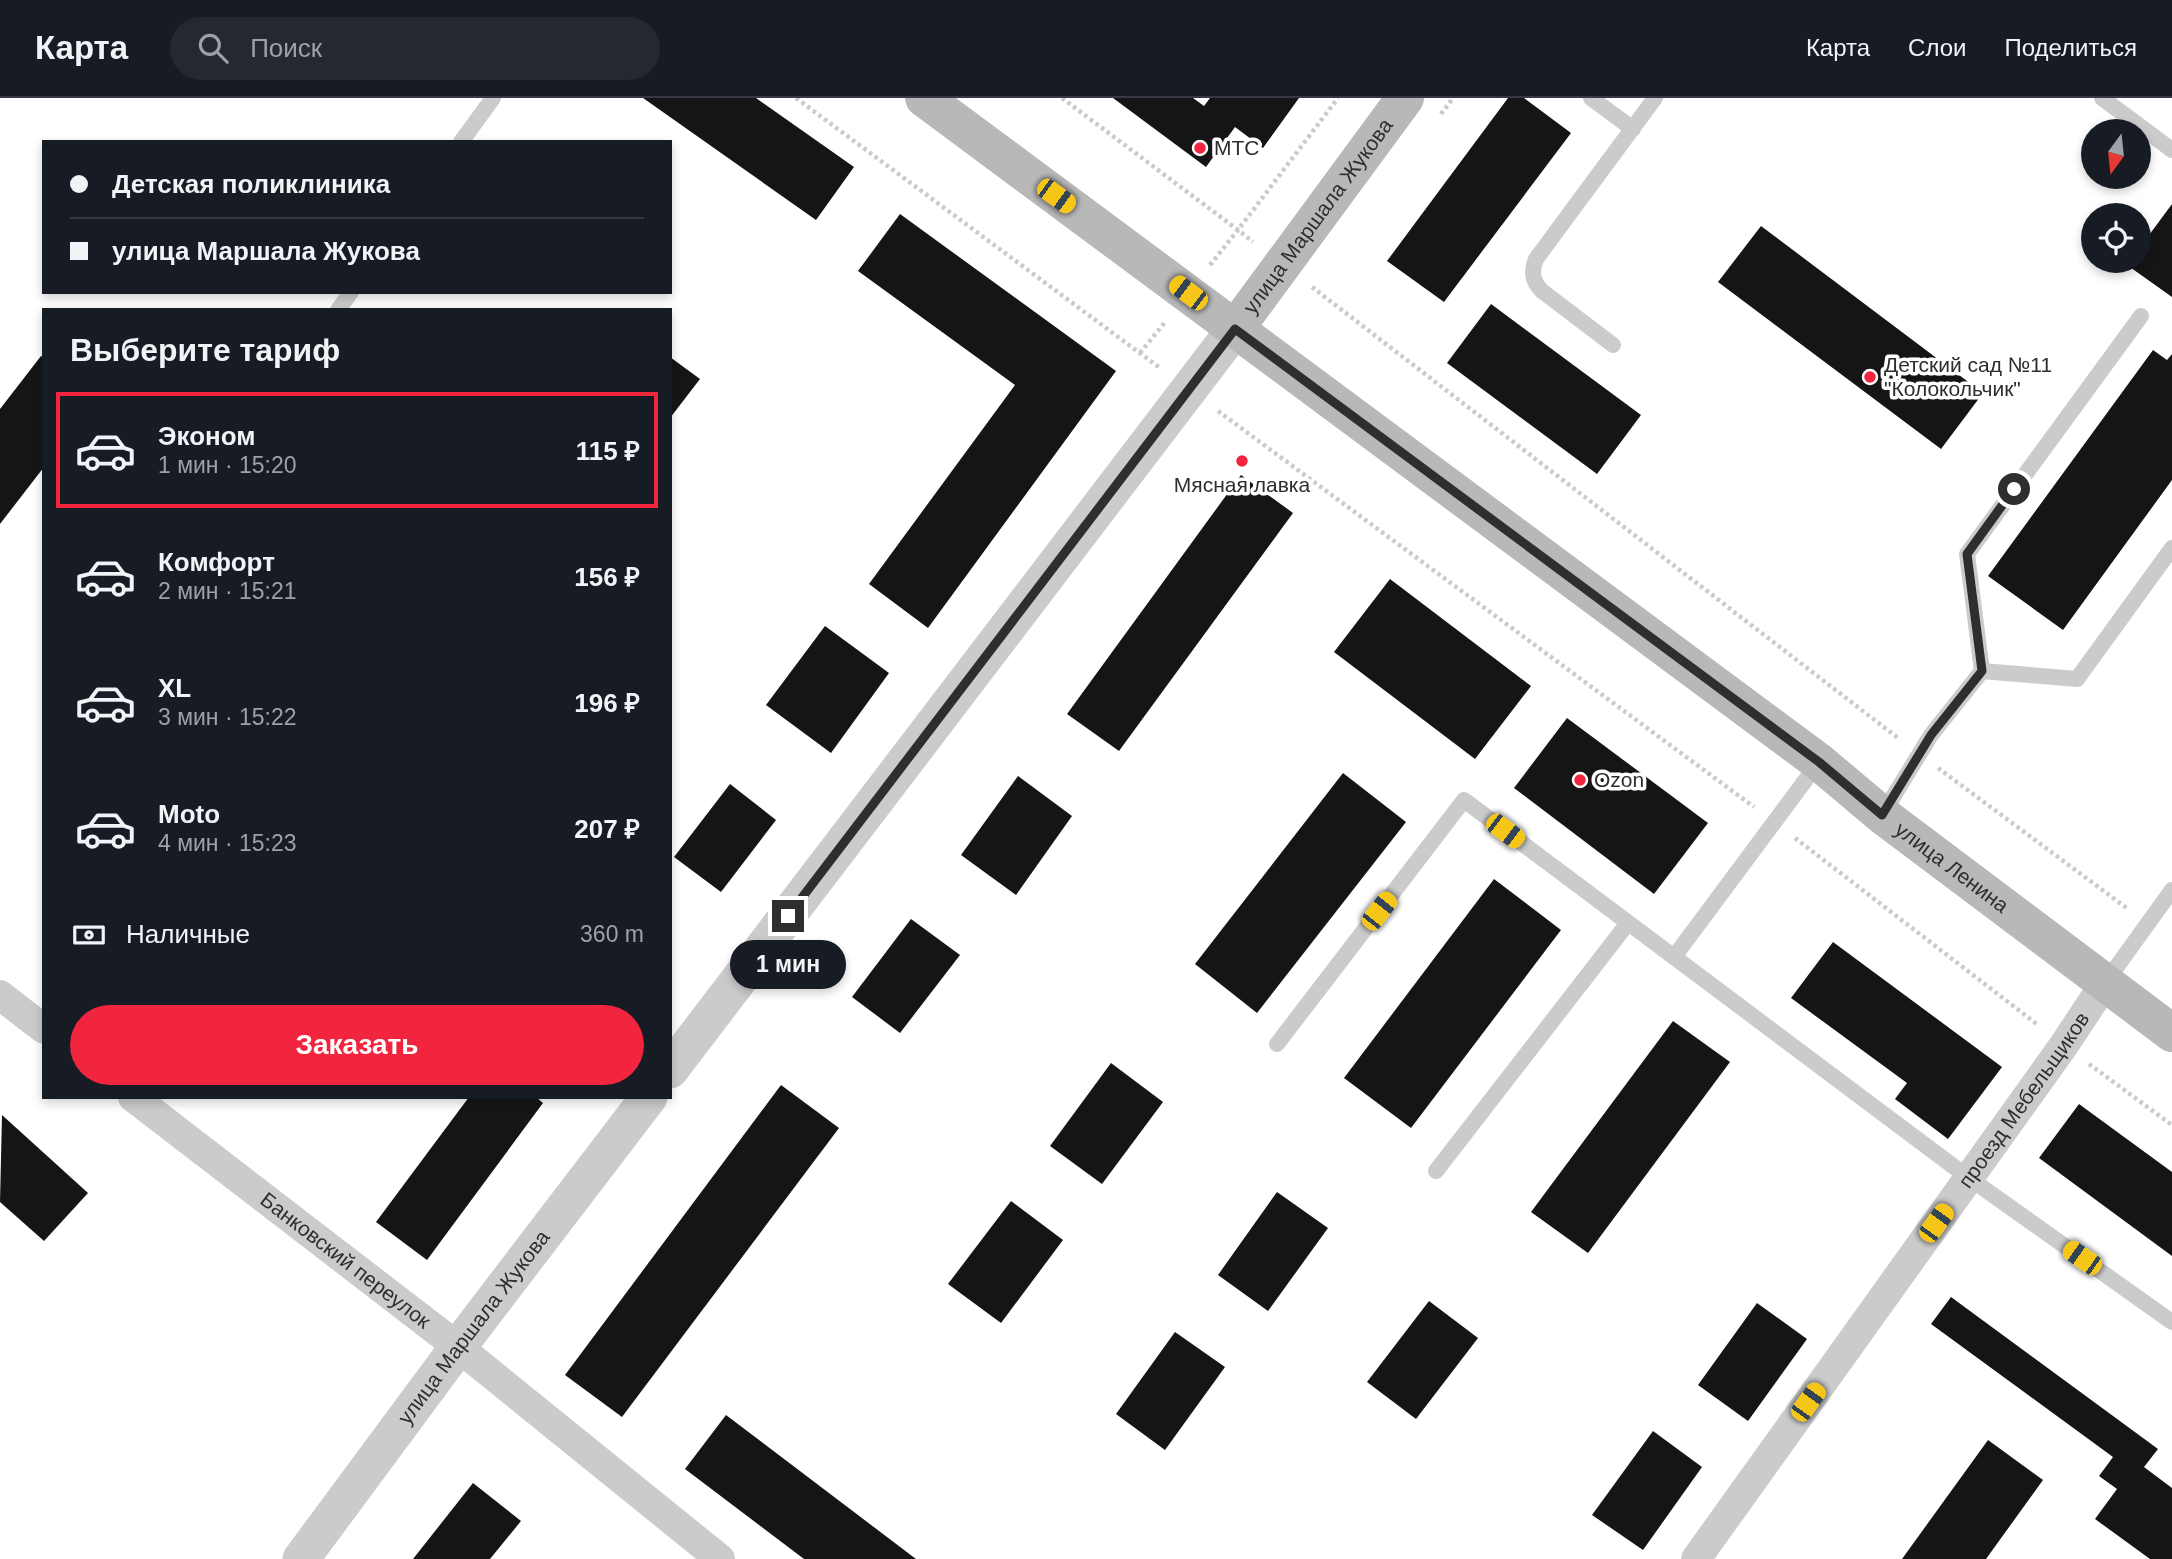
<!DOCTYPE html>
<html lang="ru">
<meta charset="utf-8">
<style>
:root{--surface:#171b24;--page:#242831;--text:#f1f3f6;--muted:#9ea1a6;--line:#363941;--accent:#f1253e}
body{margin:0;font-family:Helvetica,sans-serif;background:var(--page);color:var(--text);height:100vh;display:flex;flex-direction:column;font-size:26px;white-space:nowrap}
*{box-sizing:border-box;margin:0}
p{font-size:23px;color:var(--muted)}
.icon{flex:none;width:38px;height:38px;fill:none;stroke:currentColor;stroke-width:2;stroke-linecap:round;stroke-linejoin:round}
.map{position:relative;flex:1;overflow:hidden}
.details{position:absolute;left:42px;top:210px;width:630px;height:791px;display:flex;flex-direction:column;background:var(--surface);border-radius:0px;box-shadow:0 4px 10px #0003}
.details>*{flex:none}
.guide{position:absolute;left:42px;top:42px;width:630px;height:154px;border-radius:0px;box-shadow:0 4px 10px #0003;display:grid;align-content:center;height:154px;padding:0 28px;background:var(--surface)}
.needle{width:46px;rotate:195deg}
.buttons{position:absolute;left:2081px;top:21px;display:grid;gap:14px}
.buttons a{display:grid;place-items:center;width:70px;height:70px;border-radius:50%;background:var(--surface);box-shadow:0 4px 10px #0003;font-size:35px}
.end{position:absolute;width:32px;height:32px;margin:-16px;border:9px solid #2e2e2e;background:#fff;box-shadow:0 0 0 4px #fff}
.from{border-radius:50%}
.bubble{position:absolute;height:49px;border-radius:24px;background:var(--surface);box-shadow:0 4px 10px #0003;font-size:23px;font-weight:800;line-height:49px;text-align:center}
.car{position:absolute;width:21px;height:42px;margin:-21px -10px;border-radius:9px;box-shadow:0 0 5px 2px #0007;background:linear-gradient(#f5c518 24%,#345 0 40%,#f5c518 0 76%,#345 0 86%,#f5c518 0)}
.guide b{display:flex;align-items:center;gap:24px;height:66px;font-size:26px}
.guide b+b{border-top:2px solid var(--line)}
.guide i{width:18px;height:18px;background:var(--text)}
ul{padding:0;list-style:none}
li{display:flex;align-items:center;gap:21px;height:116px;margin:0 14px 10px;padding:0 14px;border:4px solid transparent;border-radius:0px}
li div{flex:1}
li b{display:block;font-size:26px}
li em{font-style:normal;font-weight:800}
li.on{border-color:var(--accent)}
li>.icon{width:63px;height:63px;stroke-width:1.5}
h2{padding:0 28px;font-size:32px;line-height:84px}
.pay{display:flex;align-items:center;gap:18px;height:77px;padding:0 28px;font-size:26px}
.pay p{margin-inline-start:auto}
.button{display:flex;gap:14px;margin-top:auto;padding:14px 28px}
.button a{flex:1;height:80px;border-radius:42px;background:var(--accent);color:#fff;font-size:28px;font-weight:800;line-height:80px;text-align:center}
header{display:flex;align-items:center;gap:42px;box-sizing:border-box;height:98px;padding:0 35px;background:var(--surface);border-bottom:2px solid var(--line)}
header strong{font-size:33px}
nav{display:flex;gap:38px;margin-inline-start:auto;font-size:24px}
.search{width:490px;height:63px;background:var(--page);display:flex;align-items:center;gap:18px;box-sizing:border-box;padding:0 24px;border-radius:38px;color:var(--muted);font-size:26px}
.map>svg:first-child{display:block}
.building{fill:#151515}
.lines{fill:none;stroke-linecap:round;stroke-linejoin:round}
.path{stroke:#cbcbcb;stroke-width:4.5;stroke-dasharray:3.5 3.5;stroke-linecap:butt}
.service{stroke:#cbcbcb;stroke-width:16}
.minor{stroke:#cbcbcb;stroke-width:30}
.tertiary{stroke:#cbcbcb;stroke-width:37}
.secondary{stroke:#b8b8b8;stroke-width:38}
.route{stroke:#2e2e2e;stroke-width:9}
.poi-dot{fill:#f1253e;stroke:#fff;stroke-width:2.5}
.labels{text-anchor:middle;stroke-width:7;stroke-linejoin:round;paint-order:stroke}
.poi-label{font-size:21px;fill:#2e2e2e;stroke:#fff;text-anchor:start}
.street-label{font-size:21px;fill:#2e2e2e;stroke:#fff}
</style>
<header>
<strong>Карта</strong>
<div class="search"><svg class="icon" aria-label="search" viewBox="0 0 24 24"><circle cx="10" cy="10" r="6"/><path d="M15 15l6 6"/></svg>Поиск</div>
<nav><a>Карта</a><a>Слои</a><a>Поделиться</a></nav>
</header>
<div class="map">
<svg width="2172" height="1461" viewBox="0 0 2172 1461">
<rect width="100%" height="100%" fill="#fff"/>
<g class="building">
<polygon points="643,0 756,0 854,69 816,122"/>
<polygon points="1113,0 1193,0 1204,8 1210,0 1299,0 1263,50 1235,29 1206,69"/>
<polygon points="1508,0 1524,0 1571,35 1444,204 1387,163"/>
<polygon points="2172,106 2172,199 2127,167 2130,163 2138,163 2138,152"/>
<polygon points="900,116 1116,273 928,530 869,486 1015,287 858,173"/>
<polygon points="1761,128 1983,295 1941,351 1718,184"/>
<polygon points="1491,206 1641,317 1597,376 1447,265"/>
<polygon points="2153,252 2167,262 2172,256 2172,382 2063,532 1988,478"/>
<polygon points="41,258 44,260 44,369 0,426 0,311"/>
<polygon points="670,259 700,281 670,320"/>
<polygon points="1241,377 1293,415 1119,653 1067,616"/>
<polygon points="1390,481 1531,588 1475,661 1334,554"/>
<polygon points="825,528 889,575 831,655 766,607"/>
<polygon points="1567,620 1708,725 1654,796 1514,690"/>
<polygon points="1343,675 1406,724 1257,915 1195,866"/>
<polygon points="1018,678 1072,718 1016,797 961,757"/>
<polygon points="730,686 776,722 721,794 674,759"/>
<polygon points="1494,781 1561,832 1411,1030 1344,980"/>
<polygon points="911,821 960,857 900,935 852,899"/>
<polygon points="1833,844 2002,969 1948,1041 1895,1001 1907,985 1791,900"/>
<polygon points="1673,923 1730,964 1588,1155 1531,1114"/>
<polygon points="1111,965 1163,1004 1102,1086 1050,1048"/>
<polygon points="781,987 839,1030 622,1319 565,1277"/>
<polygon points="469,999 536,999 543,1005 427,1162 376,1124"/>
<polygon points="2079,1006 2172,1074 2172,1158 2039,1060"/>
<polygon points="2,1017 88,1095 44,1143 0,1104"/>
<polygon points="1277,1094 1328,1130 1268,1213 1218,1177"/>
<polygon points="1011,1103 1063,1142 1001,1225 948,1186"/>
<polygon points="1951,1199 2158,1351 2144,1369 2172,1390 2172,1461 2150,1461 2095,1421 2117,1391 2099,1378 2113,1359 1931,1226"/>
<polygon points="1429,1203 1478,1240 1416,1321 1367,1284"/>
<polygon points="1757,1205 1807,1241 1748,1323 1698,1287"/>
<polygon points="1175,1234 1225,1269 1165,1352 1116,1316"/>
<polygon points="726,1317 916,1461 804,1461 685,1371"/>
<polygon points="1653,1333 1702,1369 1643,1452 1592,1417"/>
<polygon points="1988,1342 2043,1382 1986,1461 1902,1461"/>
<polygon points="473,1385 521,1423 490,1461 413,1461"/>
</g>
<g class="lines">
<g class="path">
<polyline points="796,0 1160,270"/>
<polyline points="1062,0 1238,132 1338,0"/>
<polyline points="1441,16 1453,0"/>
<polyline points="1210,167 1238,132 1253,144"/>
<polyline points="1312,189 1898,640"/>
<polyline points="1140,255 1166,223"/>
<polyline points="1218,313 1754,709"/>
<polyline points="1938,670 2128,811"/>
<polyline points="1795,740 2038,927"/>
<polyline points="2089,966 2172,1027"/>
</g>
<g class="service">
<polyline points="1591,0 1633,31"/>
<polyline points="2102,0 2172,52"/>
<polyline points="461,44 493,0"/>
<polyline points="338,212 351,194"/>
<path d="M 1613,247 L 1542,193 C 1532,183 1531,174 1536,161 L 1655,0"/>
<polyline points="1982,573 2077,581 2172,450"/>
<polyline points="1882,717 1931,637 1982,573 1967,456 2141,218"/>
<polyline points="1674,859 1969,1080 2172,1224"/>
<polyline points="2105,885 2172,792"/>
<polyline points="1277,946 1464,702 1674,859 1819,664"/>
<polyline points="1436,1073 1628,825"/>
</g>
<g class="minor">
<polyline points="0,897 44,931"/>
<path id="s1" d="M 133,999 L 458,1249 L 720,1461"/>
<path id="s2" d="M 1696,1461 L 2064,947 L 2105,885"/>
</g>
<g class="tertiary">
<polyline points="670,972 1235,231"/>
<path id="s3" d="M 301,1461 L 458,1249 L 649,999"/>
</g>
<g class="secondary">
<path id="s4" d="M 924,0 L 1819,664 L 1882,717 L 2172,935"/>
<path id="s5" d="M 1235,231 L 1405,0"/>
</g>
</g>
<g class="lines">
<polyline class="route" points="788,818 1235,231 1819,664 1882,717 1931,637 1982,573 1967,456 2014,391"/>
</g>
<g class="poi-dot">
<circle cx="1200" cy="50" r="7"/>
<circle cx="1870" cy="279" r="7"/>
<circle cx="1242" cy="363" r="7"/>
<circle cx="1580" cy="682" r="7"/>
</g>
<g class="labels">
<g class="poi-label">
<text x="1214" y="57">МТС</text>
<text x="1884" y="274">Детский сад №11<tspan x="1884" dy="24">"Колокольчик"</tspan></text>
<text x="1242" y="394" text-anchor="middle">Мясная лавка</text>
<text x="1594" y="689">Ozon</text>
</g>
<g class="street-label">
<text dy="7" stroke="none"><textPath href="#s5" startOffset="140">улица Маршала Жукова</textPath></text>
<text dy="7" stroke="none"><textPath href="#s4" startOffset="1284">улица Ленина</textPath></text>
<text dy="7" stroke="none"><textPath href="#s2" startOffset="564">проезд Мебельщиков</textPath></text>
<text dy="7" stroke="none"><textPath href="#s1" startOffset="268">Банковский переулок</textPath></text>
<text dy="7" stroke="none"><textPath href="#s3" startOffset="289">улица Маршала Жукова</textPath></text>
</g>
</g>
</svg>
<div class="buttons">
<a><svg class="needle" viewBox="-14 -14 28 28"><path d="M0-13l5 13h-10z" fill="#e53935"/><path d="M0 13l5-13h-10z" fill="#9ea1a6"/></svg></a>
<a><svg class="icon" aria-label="locate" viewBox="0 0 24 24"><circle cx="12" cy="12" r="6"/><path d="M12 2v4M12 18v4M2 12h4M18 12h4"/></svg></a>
</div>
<i class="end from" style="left:2014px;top:391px"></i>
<i class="end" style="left:788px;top:818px"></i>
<div class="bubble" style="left:730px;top:842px;width:116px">1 мин</div>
<i class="car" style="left:1056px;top:98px;rotate:126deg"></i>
<i class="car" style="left:1188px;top:195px;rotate:307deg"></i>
<i class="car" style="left:1505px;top:733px;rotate:127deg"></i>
<i class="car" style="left:1379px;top:813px;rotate:38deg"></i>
<i class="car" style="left:1936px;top:1125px;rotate:36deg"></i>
<i class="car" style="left:2082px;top:1160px;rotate:305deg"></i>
<i class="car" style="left:1808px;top:1304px;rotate:36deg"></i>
<div class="guide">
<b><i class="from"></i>Детская поликлиника</b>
<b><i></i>улица Маршала Жукова</b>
</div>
<section class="details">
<h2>Выберите тариф</h2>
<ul>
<li class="on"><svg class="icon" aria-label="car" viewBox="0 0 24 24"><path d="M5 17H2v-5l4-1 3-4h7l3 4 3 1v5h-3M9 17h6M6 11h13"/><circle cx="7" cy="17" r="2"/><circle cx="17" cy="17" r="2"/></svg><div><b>Эконом</b><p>1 мин · 15:20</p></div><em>115 ₽</em></li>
<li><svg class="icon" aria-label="car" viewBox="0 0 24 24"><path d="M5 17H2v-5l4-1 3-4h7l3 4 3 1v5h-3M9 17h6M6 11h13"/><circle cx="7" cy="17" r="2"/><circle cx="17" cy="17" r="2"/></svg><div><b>Комфорт</b><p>2 мин · 15:21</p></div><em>156 ₽</em></li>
<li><svg class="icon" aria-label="car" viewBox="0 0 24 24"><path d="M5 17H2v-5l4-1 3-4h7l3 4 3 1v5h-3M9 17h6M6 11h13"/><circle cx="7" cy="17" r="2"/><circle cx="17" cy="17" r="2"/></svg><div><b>XL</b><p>3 мин · 15:22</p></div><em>196 ₽</em></li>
<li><svg class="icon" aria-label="car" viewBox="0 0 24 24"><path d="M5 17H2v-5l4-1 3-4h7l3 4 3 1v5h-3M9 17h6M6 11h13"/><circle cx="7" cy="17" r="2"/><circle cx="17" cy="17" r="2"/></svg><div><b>Moto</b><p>4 мин · 15:23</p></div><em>207 ₽</em></li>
</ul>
<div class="pay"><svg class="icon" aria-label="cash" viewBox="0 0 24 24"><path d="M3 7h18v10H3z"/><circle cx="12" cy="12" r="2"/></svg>Наличные<p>360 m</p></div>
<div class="button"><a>Заказать</a></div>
</section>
</div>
